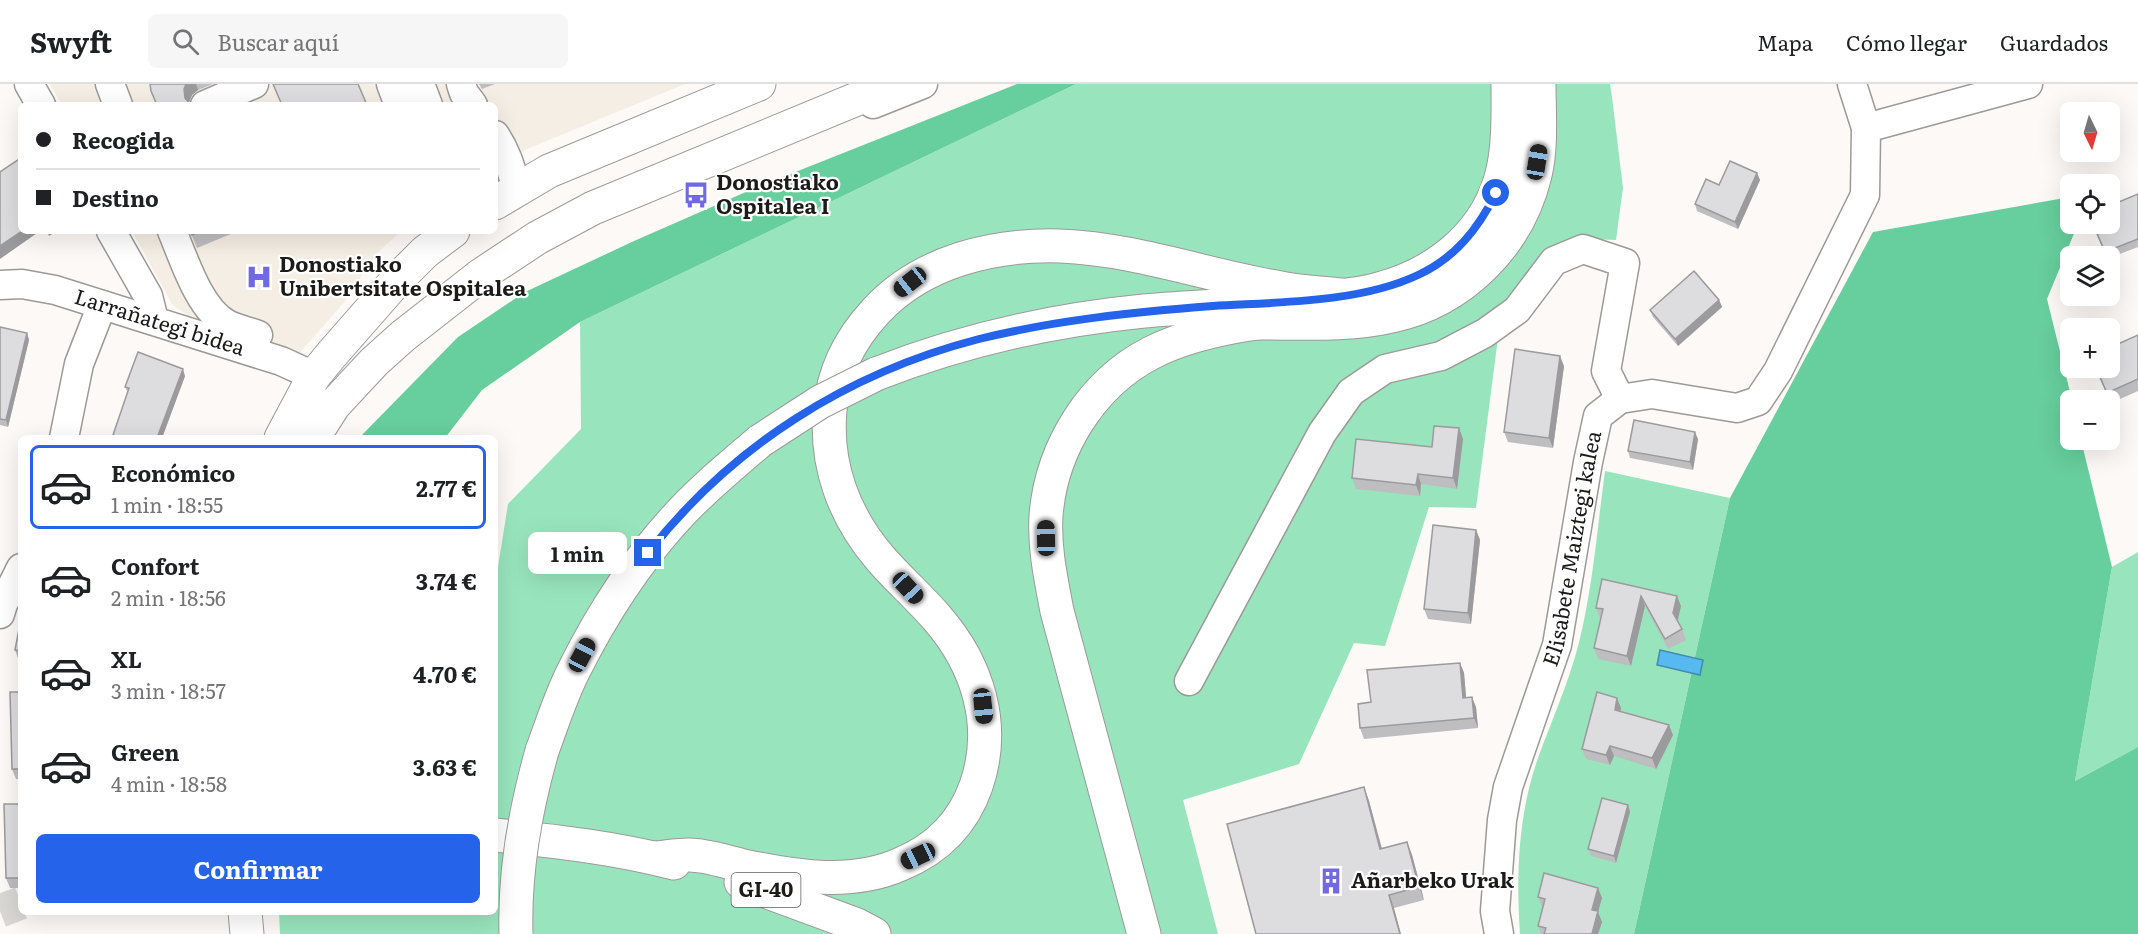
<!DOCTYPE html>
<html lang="es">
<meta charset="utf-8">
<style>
:root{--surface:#fff;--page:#f6f6f6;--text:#202124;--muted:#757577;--line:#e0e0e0;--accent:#2563eb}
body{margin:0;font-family:Literata,serif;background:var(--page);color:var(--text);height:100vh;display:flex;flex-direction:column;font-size:22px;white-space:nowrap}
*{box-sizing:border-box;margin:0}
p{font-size:20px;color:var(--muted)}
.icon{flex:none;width:33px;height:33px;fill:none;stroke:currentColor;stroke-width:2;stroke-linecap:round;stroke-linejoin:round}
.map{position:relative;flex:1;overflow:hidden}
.side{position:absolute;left:18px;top:351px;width:480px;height:480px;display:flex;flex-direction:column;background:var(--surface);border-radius:9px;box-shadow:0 6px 24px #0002}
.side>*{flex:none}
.top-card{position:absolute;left:18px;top:18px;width:480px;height:132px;border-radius:9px;box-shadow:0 6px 24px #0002;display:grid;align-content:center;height:132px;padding:0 18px;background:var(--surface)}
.needle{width:39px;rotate:175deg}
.buttons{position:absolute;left:2060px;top:18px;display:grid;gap:12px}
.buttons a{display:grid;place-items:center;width:60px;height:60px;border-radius:9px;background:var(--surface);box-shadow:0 6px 24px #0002;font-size:30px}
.end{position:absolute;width:27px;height:27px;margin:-14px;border:8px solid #2563eb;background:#fff;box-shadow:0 0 0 3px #fff}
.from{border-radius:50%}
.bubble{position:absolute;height:42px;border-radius:9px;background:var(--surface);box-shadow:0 6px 24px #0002;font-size:20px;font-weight:700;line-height:42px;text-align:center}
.car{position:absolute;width:18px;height:36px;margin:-18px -9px;border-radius:8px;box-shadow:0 0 4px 2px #0007;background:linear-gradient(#222 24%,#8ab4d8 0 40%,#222 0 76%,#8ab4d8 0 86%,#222 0)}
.top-card b{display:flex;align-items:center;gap:21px;height:57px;font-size:22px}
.top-card b+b{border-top:2px solid var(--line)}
.top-card i{width:15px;height:15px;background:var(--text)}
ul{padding:10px 0 0;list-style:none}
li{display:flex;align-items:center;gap:18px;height:84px;margin:0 12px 9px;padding:0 6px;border:3px solid transparent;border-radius:9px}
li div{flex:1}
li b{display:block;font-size:22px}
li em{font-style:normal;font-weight:700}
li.current{border-color:var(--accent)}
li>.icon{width:54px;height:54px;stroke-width:1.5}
.action{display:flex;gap:12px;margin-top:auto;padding:12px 18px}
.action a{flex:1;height:69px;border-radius:9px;background:var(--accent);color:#fff;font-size:24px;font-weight:700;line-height:69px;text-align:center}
header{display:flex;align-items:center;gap:36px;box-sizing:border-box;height:84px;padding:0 30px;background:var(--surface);border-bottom:2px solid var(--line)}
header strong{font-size:28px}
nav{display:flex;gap:33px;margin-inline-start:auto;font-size:21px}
.search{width:420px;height:54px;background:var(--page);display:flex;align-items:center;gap:15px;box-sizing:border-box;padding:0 21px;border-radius:9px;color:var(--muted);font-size:22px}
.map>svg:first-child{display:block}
.built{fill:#f5eee4}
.green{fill:#98e5bd}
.forest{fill:#67ce9d}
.water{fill:#56b9ef;stroke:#458aaf;stroke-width:1.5}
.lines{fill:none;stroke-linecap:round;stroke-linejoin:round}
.highway-tunnel{stroke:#dad8d5;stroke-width:33;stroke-dasharray:33 16;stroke-linecap:butt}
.minor-casing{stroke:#9c9a97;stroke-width:31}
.major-casing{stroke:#9c9a97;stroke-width:35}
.highway-casing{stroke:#9c9a97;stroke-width:35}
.minor{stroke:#fff;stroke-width:28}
.major{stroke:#fff;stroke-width:33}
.highway{stroke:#fff;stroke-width:33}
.highway-bridge-casing{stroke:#9c9a97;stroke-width:35;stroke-linecap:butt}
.highway-bridge{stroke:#fff;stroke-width:33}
.wall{fill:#bebdc0}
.shaded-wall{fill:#9b9a9c}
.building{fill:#dddcdf;stroke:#9b9a9c;stroke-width:1.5}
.route{stroke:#2563eb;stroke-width:8}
.labels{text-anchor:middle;stroke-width:4.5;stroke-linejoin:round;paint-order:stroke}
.shield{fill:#fff;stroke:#605f5f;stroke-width:1.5}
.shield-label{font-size:20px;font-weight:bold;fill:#1c1b1a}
.poi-label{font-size:21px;font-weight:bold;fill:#1c1b1a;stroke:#fff;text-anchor:start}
.street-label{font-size:21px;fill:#1c1b1a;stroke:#fff}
</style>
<header>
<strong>Swyft</strong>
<div class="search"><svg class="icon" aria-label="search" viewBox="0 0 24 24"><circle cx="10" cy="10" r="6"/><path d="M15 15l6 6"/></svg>Buscar aquí</div>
<nav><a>Mapa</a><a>Cómo llegar</a><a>Guardados</a></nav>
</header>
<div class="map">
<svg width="2138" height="850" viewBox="0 0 2138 850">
<rect width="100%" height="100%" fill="#fcf9f6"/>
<g class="built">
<polygon points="50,0 685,0 527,65 495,84 495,21 62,21"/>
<polygon points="132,147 401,147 375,171 346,216 297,272 196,238 172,220"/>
</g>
<g class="green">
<polygon points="1076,0 1610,0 1612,13 1623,104 1616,156 1588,155 1502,223 1476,424 1429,423 1385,562 1354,559 1299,680 1183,716 1218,850 280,850 279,828 495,828 495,502 508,420 581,345 580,238"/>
<path d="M 1605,387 L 1730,414 L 1634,850 L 1520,850 C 1516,792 1518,730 1538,674 C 1554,630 1574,587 1583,541 C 1594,490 1598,438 1605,387 Z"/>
<polygon points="2138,468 2138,663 2075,697 2112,483"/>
</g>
<g class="forest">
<polygon points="1017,0 1076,0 580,238 482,306 445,354 359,354 458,253 525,208 634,157 755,104"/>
<polygon points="2070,113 2070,140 2078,140 2047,215 2072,316 2070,316 2070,356 2081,356 2112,483 2075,697 2138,663 2138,850 1634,850 1730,414 1873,148"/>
</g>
<polygon class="water" points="1660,566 1703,576 1700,591 1657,581"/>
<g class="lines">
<polyline class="highway-tunnel" points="0,827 21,819"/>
<g class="minor-casing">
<g id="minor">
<polyline points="29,0 41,21"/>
<polyline points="110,0 118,21"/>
<polyline points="391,0 399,21"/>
<polyline points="420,0 428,21"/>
<polyline points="461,0 464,9 473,21"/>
<polyline points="873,20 923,0"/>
<polyline points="205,21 254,0"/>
<polyline points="1866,44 2028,0"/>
<path d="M 495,51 C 507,69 511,85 517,105"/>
<polyline points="111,147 148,212 154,236"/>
<path d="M 172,147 C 184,175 199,225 227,240 C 236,245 248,247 258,251"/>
<path id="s1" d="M 0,201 L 22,200 L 55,206 L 281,277 L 314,292"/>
<polyline points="64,354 79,280 102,221"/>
<polyline points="0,530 3,520 21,484"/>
<polyline points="1189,597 1322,349 1351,308 1385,285 1441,272 1485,249 1517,226 1554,177 1583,165 1625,179 1606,287 1620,315"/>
<path id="s2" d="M 1499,850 L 1495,827 L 1502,736 L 1508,703 L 1557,561 L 1588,378 L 1598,332 L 1620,315 L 1652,310 L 1737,324 L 1758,317 L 1778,287 L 1865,111 L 1866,44 L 1852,0"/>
</g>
</g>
<g class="major-casing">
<g id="major">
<polyline points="495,119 549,87 759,0"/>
<polyline points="281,354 314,292 332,270 396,197 425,168 453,147"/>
<polyline points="313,354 334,321 374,278 403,252 481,191 537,154 593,124 893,0"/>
<polyline points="245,828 247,850"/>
</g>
</g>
<g class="highway-casing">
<g id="highway">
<path d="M 1259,239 C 1303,239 1349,242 1392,232 C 1462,217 1518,161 1535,91 C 1542,62 1539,30 1539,0"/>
<path d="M 876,290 C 963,256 1052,236 1144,227 C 1199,222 1253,221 1307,215 C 1331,212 1356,212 1379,205 C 1439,189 1489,148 1503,86 C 1509,58 1508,28 1508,0"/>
<path d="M 542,667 C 552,640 561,611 574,586 C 601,532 635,479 676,434 C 701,406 731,382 760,357"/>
<path d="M 495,751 C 555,757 616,764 674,779"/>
<path d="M 655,774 C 666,773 678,771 689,771 C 707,771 726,778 744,782 C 795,793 852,802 901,780 C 937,765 963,739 976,702 C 997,642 978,581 937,534 C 919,513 898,495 880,474 C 844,432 825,381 830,326 C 833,288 850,255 876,227 C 922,177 994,160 1060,162 C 1138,165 1210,193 1286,205 C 1304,208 1323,209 1341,211"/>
<polyline points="741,798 857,841 874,850"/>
<path d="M 1144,850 L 1057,527 C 1051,495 1044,464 1046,432 C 1051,365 1091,300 1151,269 C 1184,252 1222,244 1257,239"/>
</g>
</g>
<use href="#minor" class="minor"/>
<use href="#major" class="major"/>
<use href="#highway" class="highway"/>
<g class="highway-bridge-casing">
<g id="highway-bridge">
<polyline points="760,357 820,318 876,290"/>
<path d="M 516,850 C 514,787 525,727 542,667"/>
</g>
</g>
<use href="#highway-bridge" class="highway-bridge"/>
</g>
<g class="wall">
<polygon points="150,0 213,0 198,6 192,11 189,18 191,21 157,21 151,7"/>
<polygon points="479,0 495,0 482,5"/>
<polygon points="1757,89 1760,96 1738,145 1697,127 1695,120"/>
<polygon points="2138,110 2138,163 2109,174 2109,172 2106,172 2092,140"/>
<polygon points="190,147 238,147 197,164"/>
<polygon points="1719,216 1722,223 1678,262 1653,233 1650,226"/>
<polygon points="0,243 27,249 29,256 8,343 0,341"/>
<polygon points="2138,251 2138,307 2111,319 2095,284 2109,284"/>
<polygon points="1564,282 1553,364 1508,358 1504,348"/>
<polygon points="185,292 162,354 114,354 113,351 128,309 125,303"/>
<polygon points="1459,344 1463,355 1457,405 1421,400 1420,412 1356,405 1352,394 1432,363"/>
<polygon points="1698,355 1693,386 1630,374 1628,367"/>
<polygon points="1476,446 1480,456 1471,540 1428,535 1424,525"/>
<polygon points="1602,495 1681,522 1678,537 1682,545 1686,556 1668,565 1645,522 1631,582 1598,575 1594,564 1601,534 1600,534 1596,524"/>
<polygon points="21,535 21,577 19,577 15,566"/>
<polygon points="1460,579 1464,589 1466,613 1476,623 1478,644 1364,655 1360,644 1371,618"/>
<polygon points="21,608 21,695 16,695 12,685"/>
<polygon points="1621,624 1620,628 1673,651 1656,685 1614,672 1610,681 1586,675 1582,665"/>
<polygon points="1364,703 1369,717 1382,764 1407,758 1412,771 1424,816 1394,824 1256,850"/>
<polygon points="21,720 21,804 10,804 6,794"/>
<polygon points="1628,721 1630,728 1616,779 1591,772 1588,765"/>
<polygon points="1598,804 1602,814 1598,828 1602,838 1598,850 1541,850 1538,842 1543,824 1542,823 1538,813"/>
</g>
<g class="shaded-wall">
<polygon points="186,0 196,0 198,6 192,11 189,18 185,14 184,5"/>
<polygon points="1757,89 1760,96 1738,145 1735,138"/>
<polygon points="22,147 40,147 0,175 0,162"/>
<polygon points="47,147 57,147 49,152"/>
<polygon points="1719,216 1722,223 1678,262 1675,255"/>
<polygon points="27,249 29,256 8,343 6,336"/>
<polygon points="1560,272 1564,282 1553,364 1549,354"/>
<polygon points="183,285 185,292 162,354 157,354"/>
<polygon points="1459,344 1463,355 1457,405 1453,394"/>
<polygon points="1695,348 1698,355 1693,386 1690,378"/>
<polygon points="1418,390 1421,400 1420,412 1416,401"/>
<polygon points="1476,446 1480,456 1471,540 1468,529"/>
<polygon points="1641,512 1645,522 1631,582 1627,572"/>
<polygon points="1677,512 1681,522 1677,539 1673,529"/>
<polygon points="1460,579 1464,589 1467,624 1463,614"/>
<polygon points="1472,613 1476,623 1478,644 1474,634"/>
<polygon points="1617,614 1621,624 1619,637 1615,626"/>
<polygon points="1669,641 1673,651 1656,685 1652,674"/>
<polygon points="1610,662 1614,672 1610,681 1606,671"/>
<polygon points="1364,703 1369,717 1385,778 1380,765"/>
<polygon points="1628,721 1630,728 1616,779 1614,772"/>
<polygon points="1407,758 1412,771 1424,816 1419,803"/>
<polygon points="1598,804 1602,814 1598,828 1602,838 1598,850 1592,850 1592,826"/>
<polygon points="1389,811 1394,824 1401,850 1400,850"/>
</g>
<g class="building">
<polygon points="150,0 186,0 184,5 185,14 191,21 157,21 151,7"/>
<polygon points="273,0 358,0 367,21 282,21"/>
<polygon points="21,74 22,147 0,162 0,88"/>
<polygon points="1730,77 1757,89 1735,138 1695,120 1706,95 1719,101"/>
<polygon points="2138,110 2138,155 2105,168 2093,140 2109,140 2109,122"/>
<polygon points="190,147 201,147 192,151"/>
<polygon points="1694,187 1719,216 1675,255 1650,226"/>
<polygon points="0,243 27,249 6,336 0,335"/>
<polygon points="2138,251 2138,295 2107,309 2096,284 2109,284 2109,264"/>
<polygon points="1515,265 1560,272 1549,354 1504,348"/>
<polygon points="138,268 183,285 157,354 121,354 113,351 129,304 125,303"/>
<polygon points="1634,336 1695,348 1690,378 1628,367"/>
<polygon points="1434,342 1459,344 1453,394 1418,390 1416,401 1352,394 1356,355 1432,363"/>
<polygon points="1433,441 1476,446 1468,529 1424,525"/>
<polygon points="1602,495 1677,512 1673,529 1682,545 1665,555 1641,512 1627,572 1594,564 1603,525 1596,524"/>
<polygon points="21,535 21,567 15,566"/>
<polygon points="1460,579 1463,614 1472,613 1474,634 1360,644 1358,620 1371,618 1367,586"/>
<polygon points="10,608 21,608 21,685 12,685"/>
<polygon points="1597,608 1617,614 1615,626 1669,641 1652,674 1610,662 1606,671 1582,665"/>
<polygon points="1364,703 1380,765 1407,758 1419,803 1389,811 1400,850 1256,850 1227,740"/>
<polygon points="1602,714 1628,721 1614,772 1588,765"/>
<polygon points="4,720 21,720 21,794 6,794"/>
<polygon points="1544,789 1598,804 1592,826 1598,827 1592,850 1544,850 1546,844 1538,842 1545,815 1538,813"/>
</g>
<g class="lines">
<path class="route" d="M 648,469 C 732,362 847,289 979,255 C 1056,236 1134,228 1213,222 C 1277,218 1359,219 1418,191 C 1455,174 1478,145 1496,109"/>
</g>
<defs>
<g id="bus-bare" transform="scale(2.07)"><path d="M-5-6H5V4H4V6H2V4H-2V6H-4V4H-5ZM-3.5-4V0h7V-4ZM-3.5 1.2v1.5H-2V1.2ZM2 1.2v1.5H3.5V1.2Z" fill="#7069e3" stroke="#fff" stroke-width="2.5" paint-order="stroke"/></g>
<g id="hospital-bare" transform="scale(2.07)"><path d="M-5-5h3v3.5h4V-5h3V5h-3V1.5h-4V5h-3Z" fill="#7069e3" stroke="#fff" stroke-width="2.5" paint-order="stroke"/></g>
<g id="building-bare" transform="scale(2.07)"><path d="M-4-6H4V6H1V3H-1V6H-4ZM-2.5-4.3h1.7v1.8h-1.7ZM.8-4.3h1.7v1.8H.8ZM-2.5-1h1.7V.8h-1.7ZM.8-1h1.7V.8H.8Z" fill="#7069e3" stroke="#fff" stroke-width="2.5" paint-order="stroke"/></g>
</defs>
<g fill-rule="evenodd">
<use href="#bus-bare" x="696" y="111"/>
<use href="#hospital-bare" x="259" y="193"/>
<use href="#building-bare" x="1331" y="797"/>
</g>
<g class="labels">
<rect class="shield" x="731.5" y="789" width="69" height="34" rx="4.5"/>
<g class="shield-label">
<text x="766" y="813">GI-40</text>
</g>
<g class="poi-label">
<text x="716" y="106">Donostiako<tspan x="716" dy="24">Ospitalea I</tspan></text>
<text x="279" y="188">Donostiako<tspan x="279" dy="24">Unibertsitate Ospitalea</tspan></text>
<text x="1351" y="804">Añarbeko Urak</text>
</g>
<g class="street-label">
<text dy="7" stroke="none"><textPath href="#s1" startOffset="165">Larrañategi bidea</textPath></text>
<text dy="7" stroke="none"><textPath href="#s2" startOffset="396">Elisabete Maiztegi kalea</textPath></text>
</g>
</g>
</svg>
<div class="buttons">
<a><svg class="needle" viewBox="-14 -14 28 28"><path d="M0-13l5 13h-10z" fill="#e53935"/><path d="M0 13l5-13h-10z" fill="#757577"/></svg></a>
<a><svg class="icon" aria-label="locate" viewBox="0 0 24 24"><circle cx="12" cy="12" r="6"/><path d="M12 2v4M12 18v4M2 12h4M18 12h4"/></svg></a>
<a><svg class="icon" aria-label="layers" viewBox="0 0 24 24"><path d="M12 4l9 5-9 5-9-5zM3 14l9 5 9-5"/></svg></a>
<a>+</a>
<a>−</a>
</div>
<i class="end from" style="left:1496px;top:109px"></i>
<i class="end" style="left:648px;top:469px"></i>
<div class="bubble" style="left:528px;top:448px;width:99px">1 min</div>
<i class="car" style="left:1537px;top:78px;rotate:9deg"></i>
<i class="car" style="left:910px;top:198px;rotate:232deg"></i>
<i class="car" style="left:1046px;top:454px;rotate:359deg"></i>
<i class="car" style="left:908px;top:504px;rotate:137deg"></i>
<i class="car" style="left:582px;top:571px;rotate:28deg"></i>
<i class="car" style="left:983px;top:622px;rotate:174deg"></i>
<i class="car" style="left:918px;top:772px;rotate:245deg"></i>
<div class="top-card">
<b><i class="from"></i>Recogida</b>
<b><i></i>Destino</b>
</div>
<section class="side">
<ul>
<li class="current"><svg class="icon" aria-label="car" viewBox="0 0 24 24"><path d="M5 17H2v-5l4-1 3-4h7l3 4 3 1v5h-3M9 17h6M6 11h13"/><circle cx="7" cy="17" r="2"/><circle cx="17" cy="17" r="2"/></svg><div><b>Económico</b><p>1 min · 18:55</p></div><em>2.77 €</em></li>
<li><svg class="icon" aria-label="car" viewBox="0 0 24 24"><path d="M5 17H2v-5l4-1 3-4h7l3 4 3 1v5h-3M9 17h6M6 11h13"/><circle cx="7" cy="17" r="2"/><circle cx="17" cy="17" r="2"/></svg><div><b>Confort</b><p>2 min · 18:56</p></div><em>3.74 €</em></li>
<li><svg class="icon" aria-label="car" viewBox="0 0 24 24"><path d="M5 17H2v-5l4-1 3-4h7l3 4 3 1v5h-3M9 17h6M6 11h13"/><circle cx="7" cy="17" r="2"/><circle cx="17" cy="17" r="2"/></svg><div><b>XL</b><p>3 min · 18:57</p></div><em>4.70 €</em></li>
<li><svg class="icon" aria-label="car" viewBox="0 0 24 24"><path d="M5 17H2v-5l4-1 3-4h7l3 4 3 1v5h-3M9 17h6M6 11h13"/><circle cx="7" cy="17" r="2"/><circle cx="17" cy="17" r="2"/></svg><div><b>Green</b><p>4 min · 18:58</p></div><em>3.63 €</em></li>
</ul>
<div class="action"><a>Confirmar</a></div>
</section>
</div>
